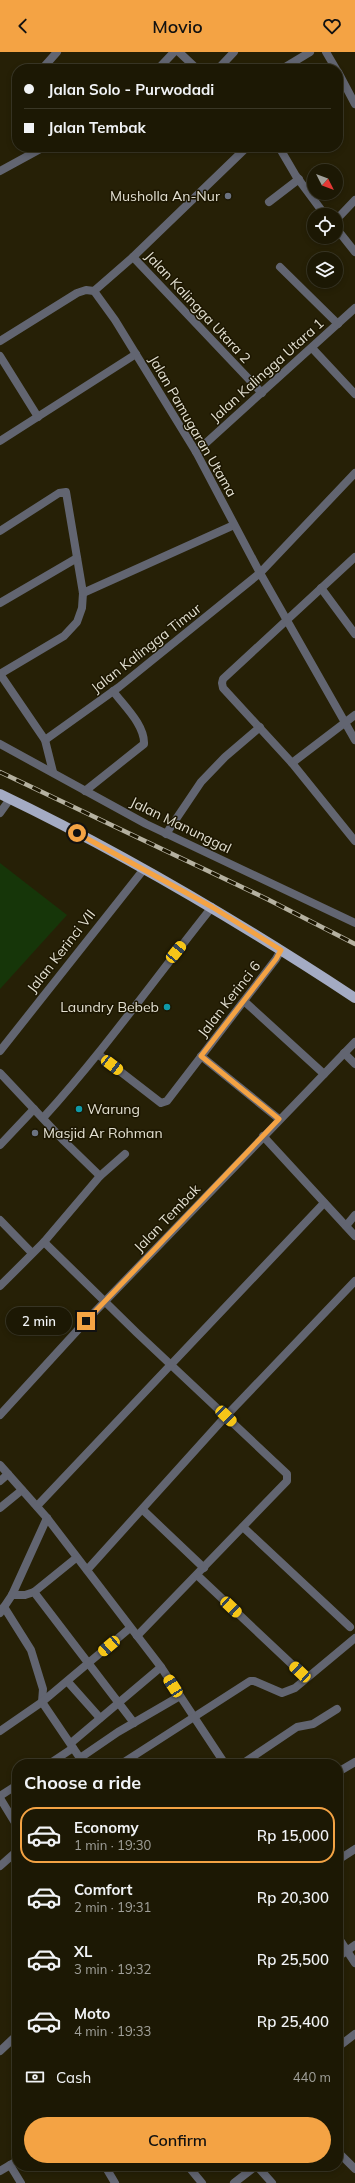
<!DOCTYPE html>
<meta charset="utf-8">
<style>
:root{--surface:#1c1804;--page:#25210e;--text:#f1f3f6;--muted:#a0a09a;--line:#3a3726;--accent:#f4a344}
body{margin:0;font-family:Mulish,sans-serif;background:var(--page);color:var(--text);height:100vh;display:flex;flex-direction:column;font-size:15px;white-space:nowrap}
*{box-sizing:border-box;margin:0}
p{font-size:13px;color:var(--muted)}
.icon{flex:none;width:22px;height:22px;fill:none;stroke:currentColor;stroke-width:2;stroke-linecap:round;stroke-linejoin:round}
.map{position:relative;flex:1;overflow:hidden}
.drawer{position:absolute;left:12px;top:1707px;width:331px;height:412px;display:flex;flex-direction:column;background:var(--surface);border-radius:16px;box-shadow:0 2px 6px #0003,0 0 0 1px var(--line)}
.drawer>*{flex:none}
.guide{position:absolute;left:12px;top:12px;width:331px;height:88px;border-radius:16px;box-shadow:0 2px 6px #0003,0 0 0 1px var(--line);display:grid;align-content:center;height:88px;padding:0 12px;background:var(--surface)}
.needle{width:26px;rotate:132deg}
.fabs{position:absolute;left:307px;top:112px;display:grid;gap:8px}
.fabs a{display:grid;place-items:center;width:36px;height:36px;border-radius:50%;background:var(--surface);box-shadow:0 2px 6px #0003,0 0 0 1px var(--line);font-size:20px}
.end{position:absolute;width:18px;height:18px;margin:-9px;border:5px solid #f4a344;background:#111;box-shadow:0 0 0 2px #111}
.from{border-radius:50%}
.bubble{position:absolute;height:28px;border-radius:14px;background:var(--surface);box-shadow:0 2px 6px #0003,0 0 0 1px var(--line);font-size:13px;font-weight:600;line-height:28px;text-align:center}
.car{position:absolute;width:12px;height:24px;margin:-12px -6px;border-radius:5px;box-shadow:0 0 3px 1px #0007;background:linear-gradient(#f5c518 24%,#345 0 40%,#f5c518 0 76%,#345 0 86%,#f5c518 0)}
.guide b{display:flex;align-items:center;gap:14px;height:38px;font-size:15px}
.guide b+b{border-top:1px solid var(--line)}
.guide i{width:10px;height:10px;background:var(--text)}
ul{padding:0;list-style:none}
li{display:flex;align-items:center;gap:12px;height:56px;margin:0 8px 6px;padding:0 4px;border:2px solid transparent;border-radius:16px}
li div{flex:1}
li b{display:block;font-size:15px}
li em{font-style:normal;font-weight:600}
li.on{border-color:var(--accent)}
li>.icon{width:36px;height:36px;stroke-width:1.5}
h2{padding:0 12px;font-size:18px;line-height:48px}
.pay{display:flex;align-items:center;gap:10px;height:44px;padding:0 12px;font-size:15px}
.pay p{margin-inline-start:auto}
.primary-button{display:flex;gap:8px;margin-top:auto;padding:8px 12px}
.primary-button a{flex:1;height:46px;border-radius:24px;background:var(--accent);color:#111;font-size:16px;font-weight:600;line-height:46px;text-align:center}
header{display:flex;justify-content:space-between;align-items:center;height:52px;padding:0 12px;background:var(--accent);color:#111;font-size:18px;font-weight:600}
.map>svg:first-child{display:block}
.green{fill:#163609}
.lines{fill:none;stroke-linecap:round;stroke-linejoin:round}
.minor{stroke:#626571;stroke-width:8}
.tertiary{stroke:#626571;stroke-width:8}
.primary{stroke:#a4abc3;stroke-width:10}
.rail-casing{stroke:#b5b1a0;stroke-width:4.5}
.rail{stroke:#1c1600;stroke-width:3;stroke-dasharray:9;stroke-linecap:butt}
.route{stroke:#f4a344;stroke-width:5}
.worship-dot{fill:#6b7280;stroke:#1c1600;stroke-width:1.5}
.culture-dot{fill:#0f9aa8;stroke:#1c1600;stroke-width:1.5}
.labels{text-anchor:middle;stroke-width:3;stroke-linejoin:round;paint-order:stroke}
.poi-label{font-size:14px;fill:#e3e0d1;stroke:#1c1600;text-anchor:end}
.street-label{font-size:14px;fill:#e3e0d1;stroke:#1c1600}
</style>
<header><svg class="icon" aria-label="back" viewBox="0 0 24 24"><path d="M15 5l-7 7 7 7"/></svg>Movio<svg class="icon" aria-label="heart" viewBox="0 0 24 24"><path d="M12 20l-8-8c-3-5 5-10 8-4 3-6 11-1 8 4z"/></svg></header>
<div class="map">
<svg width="355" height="2131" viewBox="0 0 355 2131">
<rect width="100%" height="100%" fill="#262006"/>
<polygon class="green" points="0,811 67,863 0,937"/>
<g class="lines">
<g class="minor">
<polyline points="179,0 197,17"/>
<polyline points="326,0 336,17"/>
<polyline points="42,17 57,0"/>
<polyline points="158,17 174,0"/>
<polyline points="218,17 234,0"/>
<polyline points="282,17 310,0"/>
<polyline points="338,20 355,52"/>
<polyline points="279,95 296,124 325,163"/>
<polyline points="0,119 44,95"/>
<polyline points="269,150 299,127"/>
<polyline points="336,168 355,148"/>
<polyline points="336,176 355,200"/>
<polyline points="133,205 262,341"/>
<polyline points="280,215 338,272"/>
<polyline points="94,239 133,205 247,95"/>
<polyline points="312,296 355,342"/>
<polyline points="0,304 38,365"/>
<polyline points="0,389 136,302"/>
<polyline points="196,400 355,256"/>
<polyline points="0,479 59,441 66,440 83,541 82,556 77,570 64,584 0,622"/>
<polyline points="355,505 223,627 222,631 223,636 292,711 355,789"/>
<polyline points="321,536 355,582"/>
<polyline points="83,541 234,473"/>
<polyline points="0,551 77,506"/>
<polyline points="0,622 45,688 53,720"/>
<polyline points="45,688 119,635 260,521 355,688"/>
<polyline points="292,711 355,663"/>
<path d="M 85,739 L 144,692 C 145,673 124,654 113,639"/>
<polyline points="0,761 10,747"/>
<polyline points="166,782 201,730 225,705 260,675"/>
<polyline points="244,949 324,1022"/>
<polyline points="0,999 144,817"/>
<polyline points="344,1001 355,1012"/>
<polyline points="99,1003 161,1051 167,1049 276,907 281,898"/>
<polyline points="201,1004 279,1067"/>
<polyline points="0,1021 64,1089 100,1124 125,1102"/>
<path d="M 43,1066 C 104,999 156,925 212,855"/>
<polyline points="263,1084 355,1184"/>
<polyline points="0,1093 34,1057"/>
<polyline points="0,1168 32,1201"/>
<polyline points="346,1174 355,1163"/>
<polyline points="44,1190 100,1124"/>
<polyline points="0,1234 44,1190 137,1281 287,1422 287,1429 137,1584"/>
<polyline points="0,1363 86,1269 355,990"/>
<polyline points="0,1413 47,1466 161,1615 225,1712"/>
<polyline points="0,1429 8,1422"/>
<polyline points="37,1454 324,1151"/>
<polyline points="0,1456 22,1438"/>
<polyline points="143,1458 204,1516"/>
<polyline points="243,1475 350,1575"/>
<polyline points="87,1518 226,1364 355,1229"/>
<polyline points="197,1523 300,1620"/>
<polyline points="34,1540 76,1506"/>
<polyline points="12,1543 25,1543 34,1540 134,1671"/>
<polyline points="4,1555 31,1598 43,1637 42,1650 84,1712"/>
<polyline points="0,1561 12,1543 47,1466"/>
<polyline points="68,1630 100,1666"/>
<polyline points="0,1679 42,1650 130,1576"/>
<polyline points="71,1691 161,1615"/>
<polyline points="80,1706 118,1680 180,1644"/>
<polyline points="49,1712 73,1696"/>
<polyline points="121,1712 250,1629 254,1629 282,1641 295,1636 355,1586"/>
<polyline points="242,1712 297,1675 313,1672 337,1657"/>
<polyline points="338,1720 355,1710"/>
<polyline points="0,1744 17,1733"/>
<polyline points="0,1746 17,1774"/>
<polyline points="338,1808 355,1797"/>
<polyline points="0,1814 17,1799"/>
<polyline points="338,1885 355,1911"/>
<polyline points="338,1995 355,1982"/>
<polyline points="0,1999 17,1983"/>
<polyline points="338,2100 355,2117"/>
<polyline points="10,2113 21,2131"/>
<polyline points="105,2114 115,2131"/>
<polyline points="188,2114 202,2131"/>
<polyline points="257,2114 272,2131"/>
<polyline points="234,2131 256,2114"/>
</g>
<g class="tertiary">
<polyline points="0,289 77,241 86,238 94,239 115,268 196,400 260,521 355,421"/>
<polyline points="0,692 146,772 355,871"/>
<polyline points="338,1905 355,1893"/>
<polyline points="0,2119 17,2109"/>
</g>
<path class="primary" d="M 0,742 C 123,801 241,871 355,946"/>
<g class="rail-casing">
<polyline id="rail" points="0,720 267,847 355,892"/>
</g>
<use href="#rail" class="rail"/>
</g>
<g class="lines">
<polyline class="route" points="77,781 212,855 281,898 276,907 201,1004 279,1067 86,1269"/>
</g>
<g class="worship-dot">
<circle cx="228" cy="144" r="4"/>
<circle cx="35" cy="1081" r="4"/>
</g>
<g class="culture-dot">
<circle cx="167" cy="955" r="4"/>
<circle cx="79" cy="1057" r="4"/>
</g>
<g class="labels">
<g class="poi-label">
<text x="220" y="149">Musholla An-Nur</text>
<text x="159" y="960">Laundry Bebeb</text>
<text x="87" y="1062" text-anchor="start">Warung</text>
<text x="43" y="1086" text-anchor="start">Masjid Ar Rohman</text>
</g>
<g class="street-label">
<text transform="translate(198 255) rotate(47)" y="5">Jalan Kalingga Utara 2</text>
<text transform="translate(267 318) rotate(-42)" y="5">Jalan Kalingga Utara 1</text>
<text transform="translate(193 374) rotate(60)" y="5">Jalan Pamugaran Utama</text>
<text transform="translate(146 596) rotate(-38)" y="5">Jalan Kalingga Timur</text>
<text transform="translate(181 773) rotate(26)" y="5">Jalan Manunggal</text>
<text transform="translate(61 899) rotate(-52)" y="5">Jalan Kerinci VII</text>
<text transform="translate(229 947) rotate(-52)" y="5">Jalan Kerinci 6</text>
<text transform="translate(167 1166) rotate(-46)" y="5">Jalan Tembak</text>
</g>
</g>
</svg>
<div class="fabs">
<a><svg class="needle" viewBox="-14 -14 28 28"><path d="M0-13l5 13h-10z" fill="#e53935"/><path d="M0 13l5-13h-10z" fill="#a0a09a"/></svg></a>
<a><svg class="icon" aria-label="locate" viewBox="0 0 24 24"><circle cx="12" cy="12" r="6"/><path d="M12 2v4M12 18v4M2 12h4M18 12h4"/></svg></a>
<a><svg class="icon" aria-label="layers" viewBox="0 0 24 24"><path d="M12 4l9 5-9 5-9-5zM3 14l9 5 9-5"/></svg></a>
</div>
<i class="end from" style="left:77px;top:781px"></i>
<i class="end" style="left:86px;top:1269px"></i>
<div class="bubble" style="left:6px;top:1255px;width:66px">2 min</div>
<i class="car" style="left:176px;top:900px;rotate:39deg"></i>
<i class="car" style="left:112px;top:1013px;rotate:127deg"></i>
<i class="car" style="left:226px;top:1364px;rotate:134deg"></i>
<i class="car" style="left:231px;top:1555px;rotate:133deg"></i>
<i class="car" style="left:109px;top:1594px;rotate:229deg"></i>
<i class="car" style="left:300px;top:1620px;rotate:313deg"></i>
<i class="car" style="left:173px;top:1634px;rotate:327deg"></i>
<div class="guide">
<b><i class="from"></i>Jalan Solo - Purwodadi</b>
<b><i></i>Jalan Tembak</b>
</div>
<section class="drawer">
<h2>Choose a ride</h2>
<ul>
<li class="on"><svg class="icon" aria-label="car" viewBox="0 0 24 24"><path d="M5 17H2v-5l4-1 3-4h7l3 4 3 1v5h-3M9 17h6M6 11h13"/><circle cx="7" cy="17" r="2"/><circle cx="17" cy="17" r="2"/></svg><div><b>Economy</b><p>1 min · 19:30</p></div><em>Rp 15,000</em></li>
<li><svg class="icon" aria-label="car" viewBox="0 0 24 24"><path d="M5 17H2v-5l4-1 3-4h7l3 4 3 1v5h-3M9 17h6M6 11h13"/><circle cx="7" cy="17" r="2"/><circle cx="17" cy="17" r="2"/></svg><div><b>Comfort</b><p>2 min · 19:31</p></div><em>Rp 20,300</em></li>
<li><svg class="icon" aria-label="car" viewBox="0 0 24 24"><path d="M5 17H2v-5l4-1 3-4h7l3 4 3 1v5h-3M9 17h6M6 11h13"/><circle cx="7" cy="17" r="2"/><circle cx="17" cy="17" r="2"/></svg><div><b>XL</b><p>3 min · 19:32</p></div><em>Rp 25,500</em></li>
<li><svg class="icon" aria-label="car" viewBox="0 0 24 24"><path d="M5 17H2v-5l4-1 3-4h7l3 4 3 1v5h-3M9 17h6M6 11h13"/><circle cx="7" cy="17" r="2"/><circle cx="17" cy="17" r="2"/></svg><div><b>Moto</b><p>4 min · 19:33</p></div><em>Rp 25,400</em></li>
</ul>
<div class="pay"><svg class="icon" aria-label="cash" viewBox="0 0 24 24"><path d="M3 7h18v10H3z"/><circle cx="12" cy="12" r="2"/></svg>Cash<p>440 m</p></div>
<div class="primary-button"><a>Confirm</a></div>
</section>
</div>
